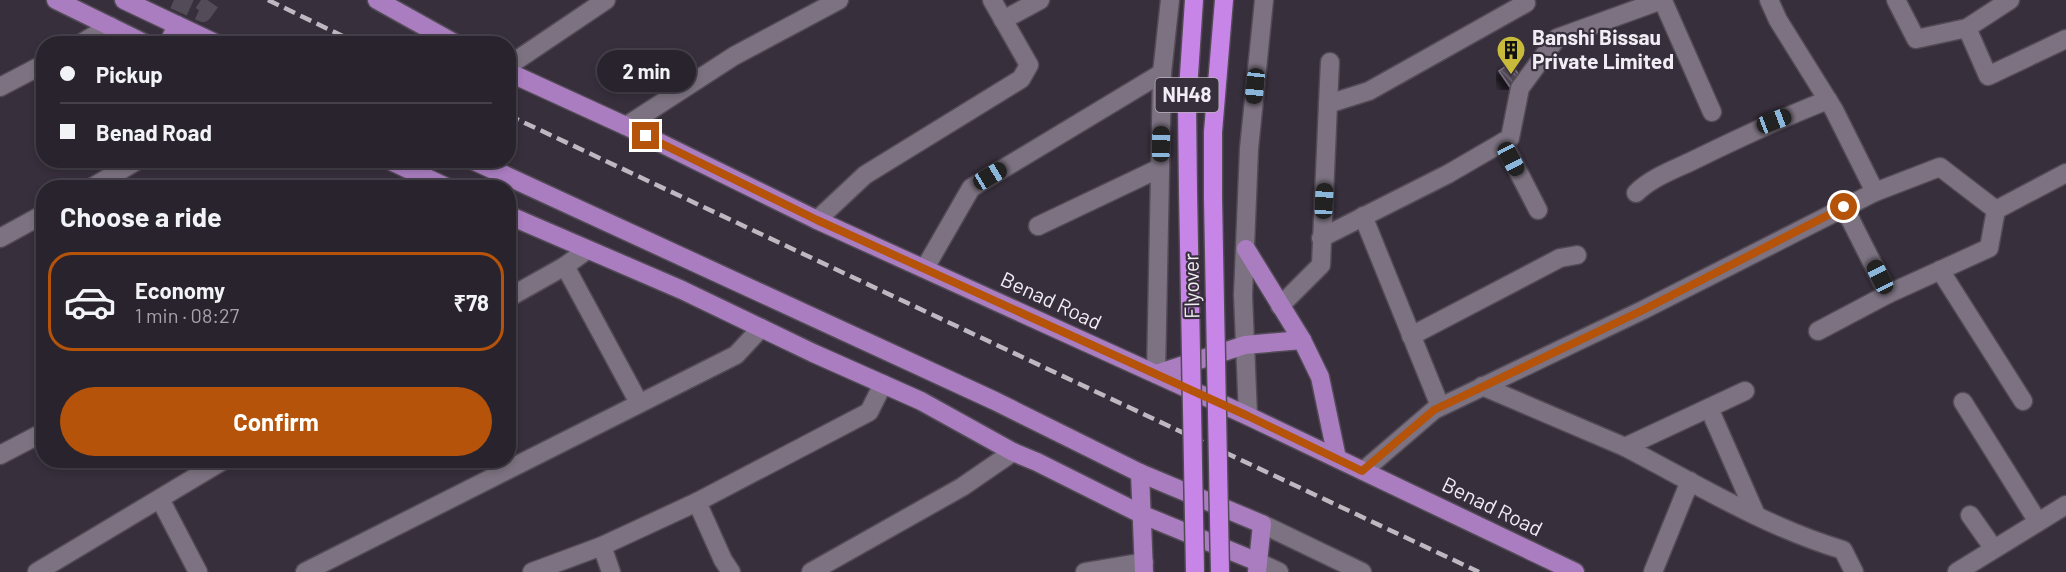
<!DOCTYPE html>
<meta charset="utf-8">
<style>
:root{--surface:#29232d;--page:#312b35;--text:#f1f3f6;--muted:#a5a4aa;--line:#454049;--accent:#b45309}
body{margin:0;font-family:Barlow,sans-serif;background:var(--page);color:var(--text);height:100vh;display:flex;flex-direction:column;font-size:22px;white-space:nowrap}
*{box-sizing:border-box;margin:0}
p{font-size:20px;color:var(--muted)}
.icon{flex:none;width:33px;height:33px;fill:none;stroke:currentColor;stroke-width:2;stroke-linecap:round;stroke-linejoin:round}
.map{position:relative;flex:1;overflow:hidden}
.drawer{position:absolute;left:36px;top:180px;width:480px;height:288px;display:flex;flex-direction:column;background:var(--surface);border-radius:24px;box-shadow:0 3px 9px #0003,0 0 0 2px var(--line)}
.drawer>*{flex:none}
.hud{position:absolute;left:36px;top:36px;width:480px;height:132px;border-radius:24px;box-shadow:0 3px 9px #0003,0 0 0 2px var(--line);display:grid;align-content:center;height:132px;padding:0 24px;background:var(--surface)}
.end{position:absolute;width:27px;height:27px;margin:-14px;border:8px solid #b45309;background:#fff;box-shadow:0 0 0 3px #fff}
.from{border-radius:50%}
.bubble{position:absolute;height:42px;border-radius:21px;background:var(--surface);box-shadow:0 3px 9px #0003,0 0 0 2px var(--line);font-size:20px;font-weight:700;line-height:42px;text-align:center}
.car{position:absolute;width:18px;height:36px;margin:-18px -9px;border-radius:8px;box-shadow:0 0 4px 2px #0007;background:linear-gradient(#222 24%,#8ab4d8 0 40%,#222 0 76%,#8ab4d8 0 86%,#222 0)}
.hud b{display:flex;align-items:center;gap:21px;height:57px;font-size:22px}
.hud b+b{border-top:2px solid var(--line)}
.hud i{width:15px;height:15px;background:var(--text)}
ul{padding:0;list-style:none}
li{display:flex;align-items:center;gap:18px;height:99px;margin:0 12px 9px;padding:0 12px;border:3px solid var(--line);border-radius:24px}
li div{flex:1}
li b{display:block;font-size:22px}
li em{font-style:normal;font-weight:700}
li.active{border-color:var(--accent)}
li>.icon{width:54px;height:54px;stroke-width:1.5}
h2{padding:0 24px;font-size:27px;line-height:72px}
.cta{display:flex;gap:12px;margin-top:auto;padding:12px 24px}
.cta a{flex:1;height:69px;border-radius:36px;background:var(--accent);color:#fff;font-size:24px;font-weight:700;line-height:69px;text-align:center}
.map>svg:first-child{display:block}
.building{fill:url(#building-back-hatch);stroke:#796f7e;stroke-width:1.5;filter:url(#shadow)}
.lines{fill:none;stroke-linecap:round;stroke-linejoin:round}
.minor-tunnel{stroke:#534c58;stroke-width:18;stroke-dasharray:18 9;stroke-linecap:butt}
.minor-casing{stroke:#524a55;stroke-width:21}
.major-casing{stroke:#524a55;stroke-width:21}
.highway-casing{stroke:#524a55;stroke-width:21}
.minor{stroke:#7c7281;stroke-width:18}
.major{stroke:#a97dbf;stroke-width:18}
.highway{stroke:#c785e8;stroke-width:18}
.rail{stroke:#beb8c1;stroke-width:4.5;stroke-dasharray:12 6;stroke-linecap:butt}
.highway-bridge-casing{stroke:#524a55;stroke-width:21;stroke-linecap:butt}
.highway-bridge{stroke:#c785e8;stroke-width:18}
.route{stroke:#b45309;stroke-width:8}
.labels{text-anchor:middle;stroke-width:4.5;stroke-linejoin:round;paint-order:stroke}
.shield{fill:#372f3c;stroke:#bab4be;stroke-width:1.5}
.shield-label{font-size:20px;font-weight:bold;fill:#f2edf5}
.poi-label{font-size:21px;font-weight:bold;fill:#f2edf5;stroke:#372f3c;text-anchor:start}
.street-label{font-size:21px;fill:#f2edf5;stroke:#372f3c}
</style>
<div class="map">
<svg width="2066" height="572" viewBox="0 0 2066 572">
<defs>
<pattern id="building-back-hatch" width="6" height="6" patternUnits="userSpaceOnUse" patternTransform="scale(1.5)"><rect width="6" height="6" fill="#4e4553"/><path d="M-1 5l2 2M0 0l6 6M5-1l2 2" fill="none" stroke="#68606c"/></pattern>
<filter id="shadow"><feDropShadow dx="-5.5" dy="5.5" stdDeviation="3" flood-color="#0009"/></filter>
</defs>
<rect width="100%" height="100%" fill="#372f3c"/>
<polygon class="building" points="1511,63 1522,80 1510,87 1499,71"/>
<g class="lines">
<polyline class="minor-tunnel" points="174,0 203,13 212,0"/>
<g class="minor-casing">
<g id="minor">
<polyline points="1769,0 1778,20 1834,110 1875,192"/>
<polyline points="1896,0 1916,39 1967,28 1988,76 2066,39"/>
<polyline points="1663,1 1712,112"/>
<polyline points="1003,20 1040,0"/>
<polyline points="1967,28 2010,0"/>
<polyline points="80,44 110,26"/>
<polyline points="508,66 606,0"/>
<polyline points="0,87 44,64"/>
<polyline points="1328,104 1330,62"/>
<polyline points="626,126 734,56 839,0"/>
<polyline points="1503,142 1538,210"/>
<polyline points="91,188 138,160"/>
<path d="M 1636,193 C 1651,178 1673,170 1692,161 C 1737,139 1781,118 1828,100"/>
<polyline points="1844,207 1888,294 1989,248 1996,210"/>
<polyline points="1363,216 1440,406"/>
<polyline points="817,220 865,175 1021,79 1029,65 992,0"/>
<polyline points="1038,226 1160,168"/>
<polyline points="0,238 44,214"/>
<polyline points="1321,238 1448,174 1510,138 1520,88 1557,38 1662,0"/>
<polyline points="565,266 639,403"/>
<polyline points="925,268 971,188 1162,73"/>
<polyline points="1940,270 2023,401"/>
<polyline points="508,298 565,266 587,250"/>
<polyline points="1280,306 1321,265 1328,104 1369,91 1526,3"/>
<polyline points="1818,331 1888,294"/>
<polyline points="1411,336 1560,258 1577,255"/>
<polyline points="1156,374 1162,73 1170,0"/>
<polyline points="1482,386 1625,447 1745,391"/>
<polyline points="1963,402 2038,522"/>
<polyline points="1709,408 1756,515"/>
<polyline points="1248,416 1243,295 1249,149 1264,0"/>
<path d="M 1625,447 C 1696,484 1766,527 1843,550 L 1854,572"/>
<polyline points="0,455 44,432"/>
<polyline points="1363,471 1434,410 1643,310 1875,192 1940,167 1996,210 2066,173"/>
<polyline points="160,499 198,572"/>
<polyline points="1970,515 1994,549"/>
<polyline points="1262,524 1362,572"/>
<polyline points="1258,562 1279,572"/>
<polyline points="37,572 224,460"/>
<polyline points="305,572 736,355 761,328"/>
<polyline points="532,572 602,546"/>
<polyline points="611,572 602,546 697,502"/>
<polyline points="731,572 723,560 697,502 869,412 883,384"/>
<polyline points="811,572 962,487 1013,452"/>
<polyline points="1085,572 1144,562"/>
<polyline points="1653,572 1690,481"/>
<polyline points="1957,572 2066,505"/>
</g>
</g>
<g class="major-casing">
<g id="major">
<polyline points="56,0 146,44"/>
<polyline points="124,0 217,44"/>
<polyline points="377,0 456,44"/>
<polyline points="168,44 177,25"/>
<polyline points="508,72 626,126 817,220 1248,416 1575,572"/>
<polyline points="389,160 448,188"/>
<polyline points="472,160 995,401 1140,473 1262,524 1257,572"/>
<polyline points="508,215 682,290 813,353 921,401 1013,452 1037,462 1143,515 1258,562"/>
<polyline points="1246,249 1302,340 1320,377 1337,458"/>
<polyline points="1156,374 1245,345 1302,340"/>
<polyline points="1140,473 1144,572"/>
</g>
</g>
<g class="highway-casing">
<g id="highway">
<polyline points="1188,191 1187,105 1194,0"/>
<polyline points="1213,198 1213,132 1224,0"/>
</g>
</g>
<use href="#minor" class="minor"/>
<use href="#major" class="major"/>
<use href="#highway" class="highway"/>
<g class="rail">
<polyline points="268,0 359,44"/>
<polyline points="508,115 1479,572"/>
</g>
<g class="highway-bridge-casing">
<g id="highway-bridge">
<polyline points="1188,191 1195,572"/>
<polyline points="1213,198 1220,572"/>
</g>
</g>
<use href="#highway-bridge" class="highway-bridge"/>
</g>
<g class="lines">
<polyline class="route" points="646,136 817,220 1248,416 1362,471 1434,410 1643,310 1844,207"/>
</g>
<defs>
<g id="building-pin" transform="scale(1.5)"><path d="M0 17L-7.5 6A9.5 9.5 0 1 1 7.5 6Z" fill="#c8bb3b" stroke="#372f3c"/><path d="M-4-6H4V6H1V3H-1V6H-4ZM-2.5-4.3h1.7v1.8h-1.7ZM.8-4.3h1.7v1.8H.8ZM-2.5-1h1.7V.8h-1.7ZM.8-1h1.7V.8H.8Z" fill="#111"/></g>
</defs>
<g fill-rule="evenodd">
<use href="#building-pin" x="1511" y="50"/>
</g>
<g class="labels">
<rect class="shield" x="1155.5" y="78" width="63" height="34" rx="4.5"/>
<g class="shield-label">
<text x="1187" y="102">NH48</text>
</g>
<g class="poi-label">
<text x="1532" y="45">Banshi Bissau<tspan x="1532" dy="24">Private Limited</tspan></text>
</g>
<g class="street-label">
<text transform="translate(1192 286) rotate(-91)" y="7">Flyover</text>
<text transform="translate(1051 301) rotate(25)" y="7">Benad Road</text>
<text transform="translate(1492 507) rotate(26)" y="7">Benad Road</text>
</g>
</g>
</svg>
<i class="end from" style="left:1844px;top:207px"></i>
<i class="end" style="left:646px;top:136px"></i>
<div class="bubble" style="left:597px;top:50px;width:99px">2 min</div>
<i class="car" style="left:1255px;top:86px;rotate:186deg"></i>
<i class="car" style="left:1774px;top:121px;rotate:69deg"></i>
<i class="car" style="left:1161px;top:144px;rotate:1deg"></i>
<i class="car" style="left:1511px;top:159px;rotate:152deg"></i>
<i class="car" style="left:990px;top:176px;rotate:59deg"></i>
<i class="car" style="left:1324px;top:201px;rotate:3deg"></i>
<i class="car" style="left:1880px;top:277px;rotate:333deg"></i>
<div class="hud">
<b><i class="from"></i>Pickup</b>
<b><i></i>Benad Road</b>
</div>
<section class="drawer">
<h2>Choose a ride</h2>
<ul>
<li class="active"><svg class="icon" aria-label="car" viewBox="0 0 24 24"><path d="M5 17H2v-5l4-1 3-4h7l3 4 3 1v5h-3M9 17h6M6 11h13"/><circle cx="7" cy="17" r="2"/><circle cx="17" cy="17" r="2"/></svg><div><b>Economy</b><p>1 min · 08:27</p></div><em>₹78</em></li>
</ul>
<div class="cta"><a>Confirm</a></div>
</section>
</div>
